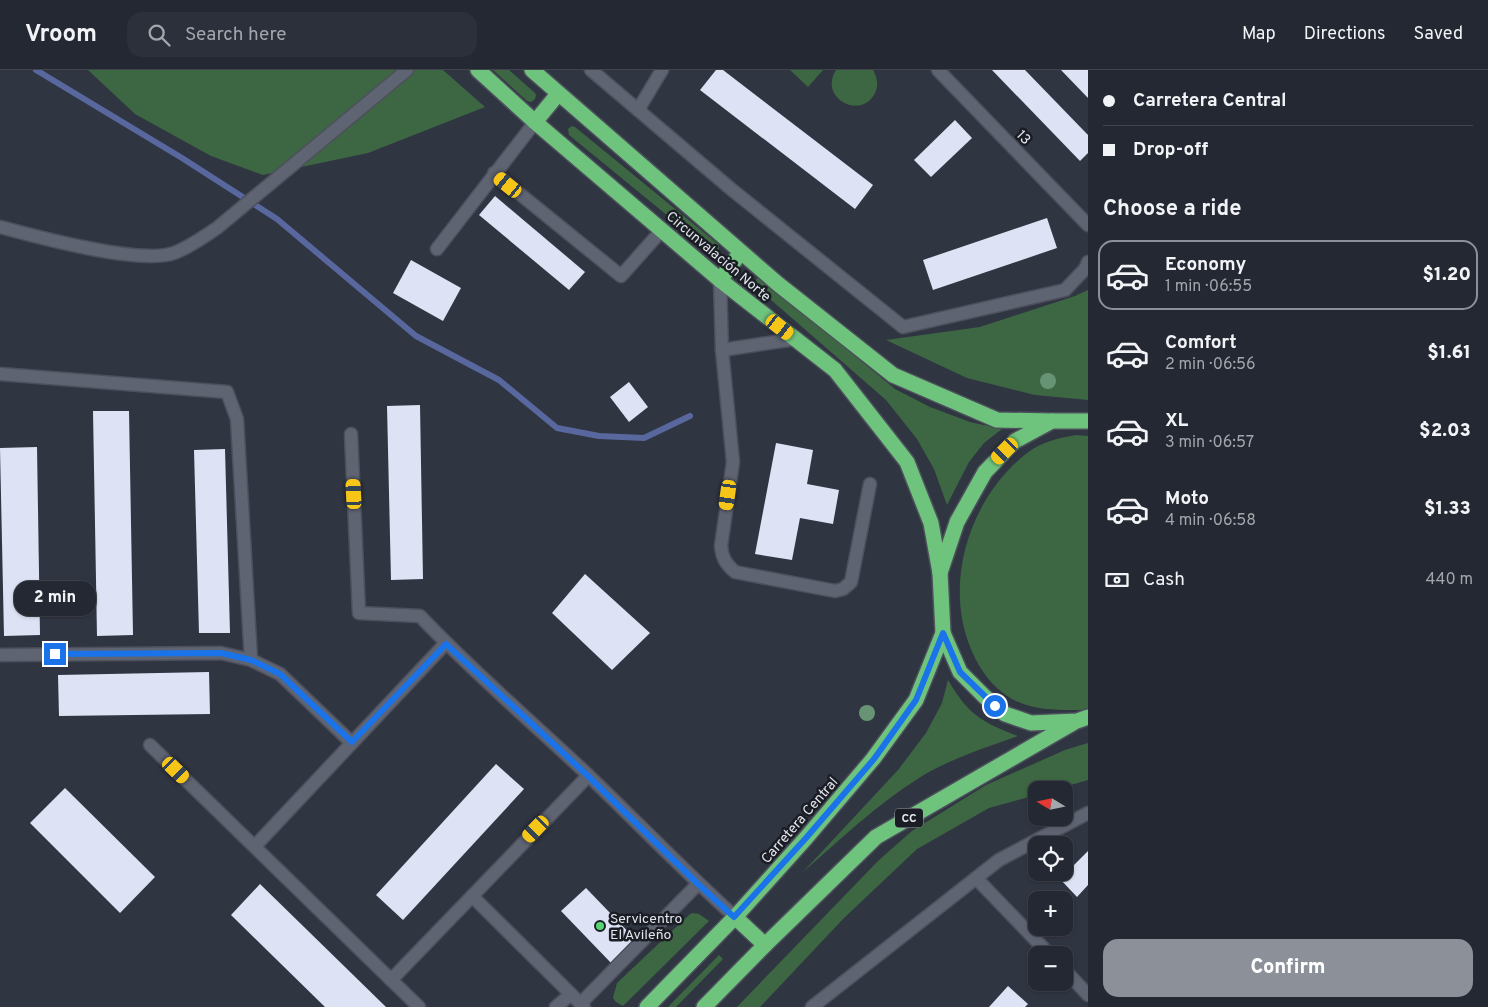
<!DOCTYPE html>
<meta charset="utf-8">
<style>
:root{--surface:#242832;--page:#2c303a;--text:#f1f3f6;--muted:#a3a6ac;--line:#41444d;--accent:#8c9099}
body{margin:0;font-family:Overpass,sans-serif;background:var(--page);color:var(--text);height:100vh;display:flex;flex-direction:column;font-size:19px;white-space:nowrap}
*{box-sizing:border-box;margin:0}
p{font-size:16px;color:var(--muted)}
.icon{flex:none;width:28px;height:28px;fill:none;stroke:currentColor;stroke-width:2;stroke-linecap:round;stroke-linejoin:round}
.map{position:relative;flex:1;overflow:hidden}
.side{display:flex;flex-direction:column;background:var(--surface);width:400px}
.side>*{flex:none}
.top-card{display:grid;align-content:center;height:110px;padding:0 15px;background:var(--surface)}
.needle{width:32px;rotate:280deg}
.fabs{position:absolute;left:1028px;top:711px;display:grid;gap:10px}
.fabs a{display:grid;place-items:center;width:45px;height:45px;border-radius:10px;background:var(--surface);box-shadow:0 1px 4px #0004,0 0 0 1px var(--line);font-size:25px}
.end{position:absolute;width:22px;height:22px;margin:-11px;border:6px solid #1a73e8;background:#fff;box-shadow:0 0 0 2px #fff}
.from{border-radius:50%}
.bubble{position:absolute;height:35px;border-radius:15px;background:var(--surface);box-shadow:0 1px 4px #0004,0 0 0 1px var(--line);font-size:16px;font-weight:800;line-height:35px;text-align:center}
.car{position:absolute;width:15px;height:30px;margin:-15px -8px;border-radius:6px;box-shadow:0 0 4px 1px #0007;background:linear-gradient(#f5c518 24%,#345 0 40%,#f5c518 0 76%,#345 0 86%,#f5c518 0)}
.top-card b{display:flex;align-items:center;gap:18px;height:48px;font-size:19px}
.top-card b+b{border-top:1px solid var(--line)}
.top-card i{width:12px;height:12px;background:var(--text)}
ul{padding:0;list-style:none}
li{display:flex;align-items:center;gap:15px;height:70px;margin:0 10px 8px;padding:0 5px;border:2px solid transparent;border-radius:15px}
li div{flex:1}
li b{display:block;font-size:19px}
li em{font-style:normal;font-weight:800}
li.active{border-color:var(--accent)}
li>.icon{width:45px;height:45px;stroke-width:1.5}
h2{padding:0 15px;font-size:22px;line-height:60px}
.pay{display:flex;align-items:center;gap:12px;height:55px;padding:0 15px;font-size:19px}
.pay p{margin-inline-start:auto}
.button{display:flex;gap:10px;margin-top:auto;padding:10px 15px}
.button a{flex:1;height:58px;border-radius:15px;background:var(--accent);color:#fff;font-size:20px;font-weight:800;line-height:58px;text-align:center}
header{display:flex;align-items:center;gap:30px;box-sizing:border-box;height:70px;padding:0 25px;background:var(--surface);border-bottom:1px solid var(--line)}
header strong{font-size:24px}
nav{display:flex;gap:28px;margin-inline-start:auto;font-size:18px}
.search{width:350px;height:45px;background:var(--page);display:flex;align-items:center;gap:12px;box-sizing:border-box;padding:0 18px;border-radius:15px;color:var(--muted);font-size:19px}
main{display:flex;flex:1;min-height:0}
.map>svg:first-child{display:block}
.green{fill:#3d6743}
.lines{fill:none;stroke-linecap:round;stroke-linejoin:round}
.stream{stroke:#58689e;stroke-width:6}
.building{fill:#dde3f5}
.minor-casing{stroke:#4d505c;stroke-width:15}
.highway-casing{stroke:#4d505c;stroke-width:18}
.minor{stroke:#5f6473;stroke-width:12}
.highway{stroke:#6fc47d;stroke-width:15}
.tree{fill:#689476}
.route{stroke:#1a73e8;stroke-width:6}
.poi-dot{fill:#56d671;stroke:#1a1d23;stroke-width:2}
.labels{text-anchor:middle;stroke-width:5;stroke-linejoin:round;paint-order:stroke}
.shield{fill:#1a1d23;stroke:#a6a9b1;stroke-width:1}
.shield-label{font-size:12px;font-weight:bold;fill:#e2e5ee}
.street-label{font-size:14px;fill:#e2e5ee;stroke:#1a1d23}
.poi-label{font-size:14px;fill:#e2e5ee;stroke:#1a1d23;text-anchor:start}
</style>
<header>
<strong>Vroom</strong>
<div class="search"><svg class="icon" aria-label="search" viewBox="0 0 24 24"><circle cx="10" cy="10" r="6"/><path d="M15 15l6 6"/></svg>Search here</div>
<nav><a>Map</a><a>Directions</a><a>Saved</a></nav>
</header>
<main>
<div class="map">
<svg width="1088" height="937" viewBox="0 0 1088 937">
<rect width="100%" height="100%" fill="#303542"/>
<g class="green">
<polygon points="88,0 443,0 485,37 368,83 263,105 211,86 135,44"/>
<polygon points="493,0 509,0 535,23 536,25 535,29 531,32 527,31"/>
<polygon points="790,0 823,0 808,17"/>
<path d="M 836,0 L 873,0 C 877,7 879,15 875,23 C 861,51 818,28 836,0 Z"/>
<polygon points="572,56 575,57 718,174 719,177 719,183 715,184 712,182 569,65 568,59"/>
<polygon points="758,208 763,210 895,319 930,337 970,352 1002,359 984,373 969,392 947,435 934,399 917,369 886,330 755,216 754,211"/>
<polygon points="1088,220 1088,330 1035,325 967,308 886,270 980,257 1075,226"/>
<path d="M 1076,365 L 1088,366 L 1088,638 L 1083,640 C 1060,640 1034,641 1012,629 C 991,617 977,596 969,574 C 944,507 972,426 1027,383 C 1041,372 1059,368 1076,365 Z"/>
<path d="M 948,610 C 968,644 981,652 1018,666 C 985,678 949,689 919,708 C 877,734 840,770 803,802 L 898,700 L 926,663 L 942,633 Z"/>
<polygon points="1088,673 1088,710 1053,720 1036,720 1036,725 989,738 917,779 843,849 760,937 737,937 879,790 912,761 986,715 1065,680"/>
<polygon points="692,843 699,844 709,851 623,936 616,932 613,928 617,913 689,845"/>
<polygon points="719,885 723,889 676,937 668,937"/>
</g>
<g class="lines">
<polyline class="stream" points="36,0 182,88 277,149 416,266 499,310 557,358 599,366 644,368 690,346"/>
</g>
<g class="building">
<polygon points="716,0 723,0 873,115 855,139 700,20"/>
<polygon points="992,0 1025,0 1088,65 1088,83 1080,91"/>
<polygon points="1061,0 1088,0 1088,28"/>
<polygon points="955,50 972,68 931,107 914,90"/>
<polygon points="495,126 585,202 569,220 479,145"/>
<polygon points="1047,148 1057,178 933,220 923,190"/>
<polygon points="411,190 461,218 443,251 393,223"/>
<polygon points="629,312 648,337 629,352 610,327"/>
<polygon points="420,335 423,509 391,510 387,336"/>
<polygon points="93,341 129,341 133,565 97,566"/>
<polygon points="776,373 813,380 807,414 839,420 833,454 800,448 792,490 755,484"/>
<polygon points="37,377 40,565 4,566 0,378"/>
<polygon points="225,379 230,563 199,563 194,380"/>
<polygon points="585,504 650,563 612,600 552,543"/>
<polygon points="209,602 210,644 59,646 58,605"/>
<polygon points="496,694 524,719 403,850 376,825"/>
<polygon points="65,718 155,807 120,843 30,753"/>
<polygon points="1088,781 1088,815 1077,827 1060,809"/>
<polygon points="260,814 386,937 325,937 231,845"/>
<polygon points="586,818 637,871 613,895 561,841"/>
<polygon points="1008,916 1028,934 1025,937 989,937"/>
</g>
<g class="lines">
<g class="minor-casing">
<g id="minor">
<polyline points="591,0 731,119 903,257 1065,220 1085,199 1088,192"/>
<polyline points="938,0 1088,155"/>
<polyline points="638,40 662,0"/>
<polyline points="494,103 621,206 662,160"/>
<path d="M 0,157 C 37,167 139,195 174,183 C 190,177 203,167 217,158 L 407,0"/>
<polyline points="437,179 535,52"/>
<path d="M 720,210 L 722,280 L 733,392 L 721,476 C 722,488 726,494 735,502 L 835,521 L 843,519 L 851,512 L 870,414"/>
<polyline points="722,280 795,269"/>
<polyline points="0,304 227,322 237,349 251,590"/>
<path d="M 351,364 L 359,543 L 420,546 C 473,602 532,652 588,705 C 637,752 684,801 735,847"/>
<polyline points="0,585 221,583 251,590 280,604 352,673"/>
<polyline points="150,675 419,937"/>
<polyline points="255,776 446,573"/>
<polyline points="976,808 1050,885"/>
<polyline points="472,826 584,937"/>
<polyline points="1064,899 1088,925"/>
<polyline points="391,910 588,706"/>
<polyline points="581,933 698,814"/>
<polyline points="556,937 571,924"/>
<polyline points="812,937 999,790 1088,743"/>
</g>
</g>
<g class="highway-casing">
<g id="highway">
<polyline points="478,0 535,52 720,210 835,300 907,392 931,453 940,503"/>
<polyline points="532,0 778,214 893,305 997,350 1052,351"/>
<polyline points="535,52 558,24"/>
<polyline points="720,210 741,182"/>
<polyline points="1088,351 1052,351 1015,371 985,402 957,452 940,503 943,563 960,602 985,627 1005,644 1031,653 1077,651 1088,647"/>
<polyline points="735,847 765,875"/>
<polyline points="647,937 735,847 806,768 873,689 916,630 943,563"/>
<polyline points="704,937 765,875 876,767 1073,653"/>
</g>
</g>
<use href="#minor" class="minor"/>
<use href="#highway" class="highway"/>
</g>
<g class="tree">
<circle cx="1048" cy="311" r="8"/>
<circle cx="867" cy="643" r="8"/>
</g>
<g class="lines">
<polyline class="route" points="55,584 221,583 251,590 280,604 352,672 446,574 588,706 698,814 734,847 806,768 874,689 916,630 943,563 960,602 995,636"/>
</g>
<circle class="poi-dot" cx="600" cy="856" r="5"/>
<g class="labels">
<rect class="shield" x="895" y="738.5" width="28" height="19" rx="4"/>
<g class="shield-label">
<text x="909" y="752">CC</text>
</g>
<g class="street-label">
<text transform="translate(1024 67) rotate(46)" y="5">13</text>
<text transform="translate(719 186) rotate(40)" y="5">Circunvalación Norte</text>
<text transform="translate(799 750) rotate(-49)" y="5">Carretera Central</text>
</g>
<g class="poi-label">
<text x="610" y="853">Servicentro<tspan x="610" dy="16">El Avileño</tspan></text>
</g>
</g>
</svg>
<div class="fabs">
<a><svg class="needle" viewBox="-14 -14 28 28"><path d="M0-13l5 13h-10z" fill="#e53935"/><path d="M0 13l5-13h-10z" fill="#a3a6ac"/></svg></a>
<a><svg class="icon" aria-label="locate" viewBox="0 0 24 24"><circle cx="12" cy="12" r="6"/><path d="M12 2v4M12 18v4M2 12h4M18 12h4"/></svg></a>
<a>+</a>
<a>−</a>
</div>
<i class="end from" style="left:995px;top:636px"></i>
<i class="end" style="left:55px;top:584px"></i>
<div class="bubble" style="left:14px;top:511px;width:82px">2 min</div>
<i class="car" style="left:508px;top:115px;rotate:309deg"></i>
<i class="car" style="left:780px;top:257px;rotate:128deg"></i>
<i class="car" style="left:1005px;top:381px;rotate:225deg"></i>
<i class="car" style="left:354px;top:424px;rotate:357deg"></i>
<i class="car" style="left:728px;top:425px;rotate:188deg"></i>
<i class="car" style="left:176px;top:700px;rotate:134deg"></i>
<i class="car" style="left:536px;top:759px;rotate:224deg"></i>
</div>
<section class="side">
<div class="top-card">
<b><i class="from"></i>Carretera Central</b>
<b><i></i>Drop-off</b>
</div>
<h2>Choose a ride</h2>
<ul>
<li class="active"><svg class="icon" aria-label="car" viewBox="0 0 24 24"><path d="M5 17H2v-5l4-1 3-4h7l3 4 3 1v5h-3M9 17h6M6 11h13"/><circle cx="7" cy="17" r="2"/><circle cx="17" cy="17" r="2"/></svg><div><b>Economy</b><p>1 min · 06:55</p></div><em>$1.20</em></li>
<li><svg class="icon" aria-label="car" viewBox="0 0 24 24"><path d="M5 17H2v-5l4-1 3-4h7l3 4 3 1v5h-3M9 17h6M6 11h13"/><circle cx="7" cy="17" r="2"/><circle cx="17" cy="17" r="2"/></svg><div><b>Comfort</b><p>2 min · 06:56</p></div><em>$1.61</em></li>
<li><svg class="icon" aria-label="car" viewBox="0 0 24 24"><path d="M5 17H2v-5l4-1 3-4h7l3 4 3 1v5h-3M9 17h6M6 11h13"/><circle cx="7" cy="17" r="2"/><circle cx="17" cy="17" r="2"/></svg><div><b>XL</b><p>3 min · 06:57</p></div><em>$2.03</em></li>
<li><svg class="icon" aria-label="car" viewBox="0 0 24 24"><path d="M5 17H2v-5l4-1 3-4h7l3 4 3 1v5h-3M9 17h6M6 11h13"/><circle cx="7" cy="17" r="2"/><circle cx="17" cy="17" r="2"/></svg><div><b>Moto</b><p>4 min · 06:58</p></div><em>$1.33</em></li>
</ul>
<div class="pay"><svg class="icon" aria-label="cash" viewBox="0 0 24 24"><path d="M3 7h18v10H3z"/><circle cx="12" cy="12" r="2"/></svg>Cash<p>440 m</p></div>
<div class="button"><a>Confirm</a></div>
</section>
</main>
